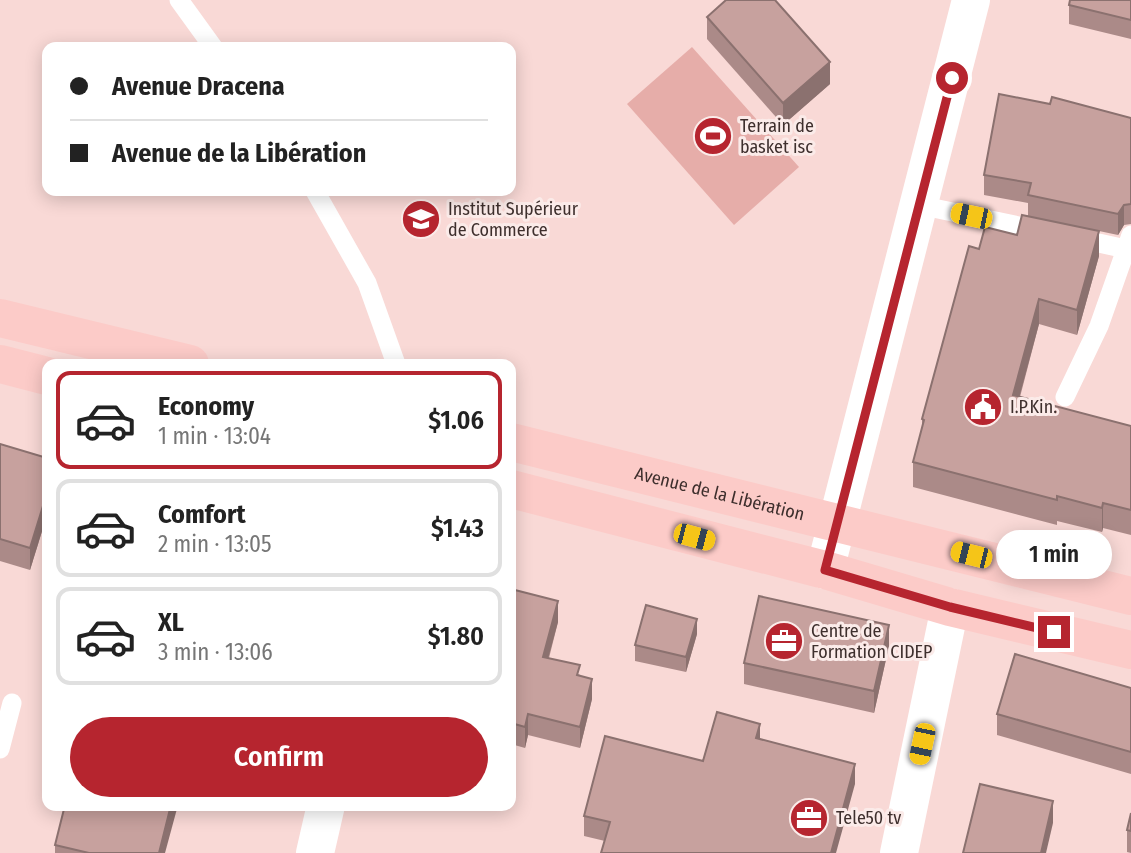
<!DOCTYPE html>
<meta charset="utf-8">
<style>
:root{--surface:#fff;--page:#f2f2f2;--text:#222;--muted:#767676;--line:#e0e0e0;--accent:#b6252f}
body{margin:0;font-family:"Fira Sans Condensed",sans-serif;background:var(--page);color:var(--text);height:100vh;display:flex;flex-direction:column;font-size:26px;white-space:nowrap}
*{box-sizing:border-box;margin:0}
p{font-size:23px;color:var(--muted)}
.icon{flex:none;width:38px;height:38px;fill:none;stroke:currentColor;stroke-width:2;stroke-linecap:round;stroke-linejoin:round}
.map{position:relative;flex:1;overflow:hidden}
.drawer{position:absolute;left:42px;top:359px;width:474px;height:452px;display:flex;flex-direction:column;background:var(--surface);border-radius:14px;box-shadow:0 4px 18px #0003}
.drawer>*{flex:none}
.banner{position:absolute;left:42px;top:42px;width:474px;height:154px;border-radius:14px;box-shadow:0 4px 18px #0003;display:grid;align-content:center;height:154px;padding:0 28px;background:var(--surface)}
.end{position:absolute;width:32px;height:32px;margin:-16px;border:9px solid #b6252f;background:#fff;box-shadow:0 0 0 4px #fff}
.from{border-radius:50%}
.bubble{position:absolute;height:49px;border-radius:24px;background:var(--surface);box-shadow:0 4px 18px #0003;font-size:23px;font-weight:600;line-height:49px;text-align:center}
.car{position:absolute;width:21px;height:42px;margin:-21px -10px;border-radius:9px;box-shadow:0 0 5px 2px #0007;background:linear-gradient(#f5c518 24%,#345 0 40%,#f5c518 0 76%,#345 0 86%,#f5c518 0)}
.banner b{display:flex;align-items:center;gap:24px;height:66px;font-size:26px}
.banner b+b{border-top:2px solid var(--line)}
.banner i{width:18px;height:18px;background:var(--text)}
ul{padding:12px 0 0;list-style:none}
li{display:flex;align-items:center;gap:21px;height:98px;margin:0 14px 10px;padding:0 14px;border:4px solid var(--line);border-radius:14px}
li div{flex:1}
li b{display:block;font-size:26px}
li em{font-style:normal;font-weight:600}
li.selected{border-color:var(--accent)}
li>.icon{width:63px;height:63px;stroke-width:1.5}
.cta{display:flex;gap:14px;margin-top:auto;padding:14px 28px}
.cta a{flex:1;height:80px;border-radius:42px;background:var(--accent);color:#fff;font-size:28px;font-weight:600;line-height:80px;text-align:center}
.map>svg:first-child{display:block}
.garden{fill:#e6ada9}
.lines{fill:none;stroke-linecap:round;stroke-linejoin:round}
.service{stroke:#fff;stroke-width:19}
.minor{stroke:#fff;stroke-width:38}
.primary{stroke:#fccbc8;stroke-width:38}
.wall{fill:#ab8a88}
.shaded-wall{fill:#8b716f}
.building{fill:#c7a19e;stroke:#8b716f;stroke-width:2}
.route{stroke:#b6252f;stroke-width:9}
.labels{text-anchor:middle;stroke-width:6;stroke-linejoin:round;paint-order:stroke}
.poi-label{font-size:18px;fill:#3e2f2d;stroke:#fbebe9;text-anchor:start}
.street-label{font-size:18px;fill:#3e2f2d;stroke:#fbebe9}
</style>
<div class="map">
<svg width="1131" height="853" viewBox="0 0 1131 853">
<rect width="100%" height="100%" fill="#f9d9d6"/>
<polygon class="garden" points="692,47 799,167 734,225 627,104"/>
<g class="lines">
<g class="service">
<polyline points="179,0 213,47"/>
<polyline points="315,191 367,283 396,364"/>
<polyline points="919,205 1043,231"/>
<polyline points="1076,238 1126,249"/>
<polyline points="1065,397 1099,326 1131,235"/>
<polyline points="0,749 12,703"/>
</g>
<g class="minor">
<polyline points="825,570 971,0"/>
<polyline points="315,853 326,805"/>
<polyline points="899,853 950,607"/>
</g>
<g class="primary">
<polyline points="0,318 190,364"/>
<polyline points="0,364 47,376"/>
<path id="s1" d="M 511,442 L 1131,596"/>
<polyline points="511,489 825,570 950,607 1131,650"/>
</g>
</g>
<g class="wall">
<polygon points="1131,0 1131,39 1069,24 1069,5"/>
<polygon points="707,17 830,84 783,125 707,39"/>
<polygon points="1131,118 1131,224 1124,225 1118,235 1028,216 1028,203 984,195 984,175"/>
<polygon points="979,249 1099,256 1077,335 1039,324 1020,397 1131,426 1131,535 1103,528 1102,532 1057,521 1057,525 913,487 913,462 922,429 922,419"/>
<polygon points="0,444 47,458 47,515 30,570 0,561"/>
<polygon points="511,589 558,622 549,658 580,675 592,699 580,748 528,735 525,748 511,744"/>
<polygon points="697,634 686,672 635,661 635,645"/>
<polygon points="889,646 874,713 744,684 744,663"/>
<polygon points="1131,688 1131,774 997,735 997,714"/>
<polygon points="760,739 855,784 605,841 584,836 584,816 703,761"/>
<polygon points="1131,813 1131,853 1127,852 1127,830"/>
<polygon points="55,845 165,853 55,853"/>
</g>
<g class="shaded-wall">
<polygon points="830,62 830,84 783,125 783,103"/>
<polygon points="1124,205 1124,225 1118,235 1118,214"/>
<polygon points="1099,231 1099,256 1077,335 1077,310"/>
<polygon points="1039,299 1039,324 1013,420 1013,395"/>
<polygon points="47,493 47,515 30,570 30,548"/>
<polygon points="1103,503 1103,528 1102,532 1102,508"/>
<polygon points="558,601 558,622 543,677 543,657"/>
<polygon points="697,619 697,634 686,672 686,657"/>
<polygon points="889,625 889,646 874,713 874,691"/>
<polygon points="592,679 592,699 580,748 580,727"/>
<polygon points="528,714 528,735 525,748 525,727"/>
<polygon points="760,724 760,744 756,738"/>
<polygon points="855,764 855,784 836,853 831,853"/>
<polygon points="1053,801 1053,823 1046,853 1041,853"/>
<polygon points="171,805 178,805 165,853 159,853"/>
</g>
<g class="building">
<polygon points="726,0 775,0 830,62 783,103 707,17"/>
<polygon points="1070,0 1131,0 1131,20 1069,5"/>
<polygon points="999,94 1050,104 1052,97 1131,118 1131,204 1124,205 1118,214 1028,195 1031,183 984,175"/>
<polygon points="1022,215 1099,231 1077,310 1039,299 1013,395 1131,426 1131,510 1103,503 1102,508 1057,496 1057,500 913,462 924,420 922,419 969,246 979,249 985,227 1017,235"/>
<polygon points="0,444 47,458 47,493 30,548 0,539"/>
<polygon points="511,589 558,601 543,657 580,665 577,675 592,679 580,727 528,714 525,727 511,723"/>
<polygon points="759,596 889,625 874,691 744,663"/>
<polygon points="646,605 697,619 686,657 635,645"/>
<polygon points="1015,654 1131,688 1131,752 997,714"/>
<polygon points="717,712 760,724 756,738 855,764 831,853 601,853 610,822 584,816 605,736 703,761"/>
<polygon points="980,784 1053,801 1041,853 963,853"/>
<polygon points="65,805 171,805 159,853 89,853 55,845"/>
<polygon points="1131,813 1131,831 1127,830"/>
</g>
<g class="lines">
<polyline class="route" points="952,78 825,570 950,607 1054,632"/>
</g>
<defs>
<g id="stadium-disc" transform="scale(2.0125)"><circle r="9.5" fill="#b6252f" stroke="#fbebe9"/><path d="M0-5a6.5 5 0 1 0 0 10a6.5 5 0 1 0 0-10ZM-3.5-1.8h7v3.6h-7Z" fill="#fff"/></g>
<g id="university-disc" transform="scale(2.0125)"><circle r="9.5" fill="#b6252f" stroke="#fbebe9"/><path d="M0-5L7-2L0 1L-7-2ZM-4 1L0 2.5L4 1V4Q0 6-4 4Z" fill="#fff"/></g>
<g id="civic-disc" transform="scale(2.0125)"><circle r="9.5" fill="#b6252f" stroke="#fbebe9"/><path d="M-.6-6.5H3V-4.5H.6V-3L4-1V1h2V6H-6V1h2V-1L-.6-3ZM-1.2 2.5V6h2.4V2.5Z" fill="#fff"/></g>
<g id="office-disc" transform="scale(2.0125)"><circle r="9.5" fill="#b6252f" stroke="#fbebe9"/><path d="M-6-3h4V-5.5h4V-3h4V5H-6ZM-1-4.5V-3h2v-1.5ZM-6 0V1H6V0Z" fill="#fff"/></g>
</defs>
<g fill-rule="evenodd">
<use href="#stadium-disc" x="713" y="136"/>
<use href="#university-disc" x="421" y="219"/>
<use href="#civic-disc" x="983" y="407"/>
<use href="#office-disc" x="784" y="641"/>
<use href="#office-disc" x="809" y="818"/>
</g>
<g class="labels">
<g class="poi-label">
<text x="740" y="132">Terrain de<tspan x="740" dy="21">basket isc</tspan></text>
<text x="448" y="215">Institut Supérieur<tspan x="448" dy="21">de Commerce</tspan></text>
<text x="1010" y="413">I.P.Kin.</text>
<text x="811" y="637">Centre de<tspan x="811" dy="21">Formation CIDEP</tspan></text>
<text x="836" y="824">Tele50 tv</text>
</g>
<g class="street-label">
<text dy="6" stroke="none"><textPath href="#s1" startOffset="215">Avenue de la Libération</textPath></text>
</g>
</g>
</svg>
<i class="end from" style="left:952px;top:78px"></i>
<i class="end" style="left:1054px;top:632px"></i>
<div class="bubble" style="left:996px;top:530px;width:116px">1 min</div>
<i class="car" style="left:971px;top:216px;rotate:282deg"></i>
<i class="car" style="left:694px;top:537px;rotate:105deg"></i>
<i class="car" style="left:971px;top:555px;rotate:284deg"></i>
<i class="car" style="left:922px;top:744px;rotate:192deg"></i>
<div class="banner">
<b><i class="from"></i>Avenue Dracena</b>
<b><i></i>Avenue de la Libération</b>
</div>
<section class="drawer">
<ul>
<li class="selected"><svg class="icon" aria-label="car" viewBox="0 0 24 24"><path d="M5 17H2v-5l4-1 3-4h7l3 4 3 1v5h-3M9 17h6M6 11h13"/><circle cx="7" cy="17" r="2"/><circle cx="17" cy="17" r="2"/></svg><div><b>Economy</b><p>1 min · 13:04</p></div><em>$1.06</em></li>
<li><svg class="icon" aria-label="car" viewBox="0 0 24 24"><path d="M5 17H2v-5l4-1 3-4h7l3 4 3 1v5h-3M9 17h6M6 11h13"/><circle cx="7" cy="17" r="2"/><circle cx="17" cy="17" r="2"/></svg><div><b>Comfort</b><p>2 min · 13:05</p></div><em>$1.43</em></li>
<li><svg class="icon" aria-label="car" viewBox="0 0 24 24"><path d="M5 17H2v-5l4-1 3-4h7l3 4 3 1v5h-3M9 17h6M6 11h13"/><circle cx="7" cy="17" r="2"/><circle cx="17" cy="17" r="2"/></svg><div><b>XL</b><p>3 min · 13:06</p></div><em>$1.80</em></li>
</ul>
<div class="cta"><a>Confirm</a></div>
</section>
</div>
